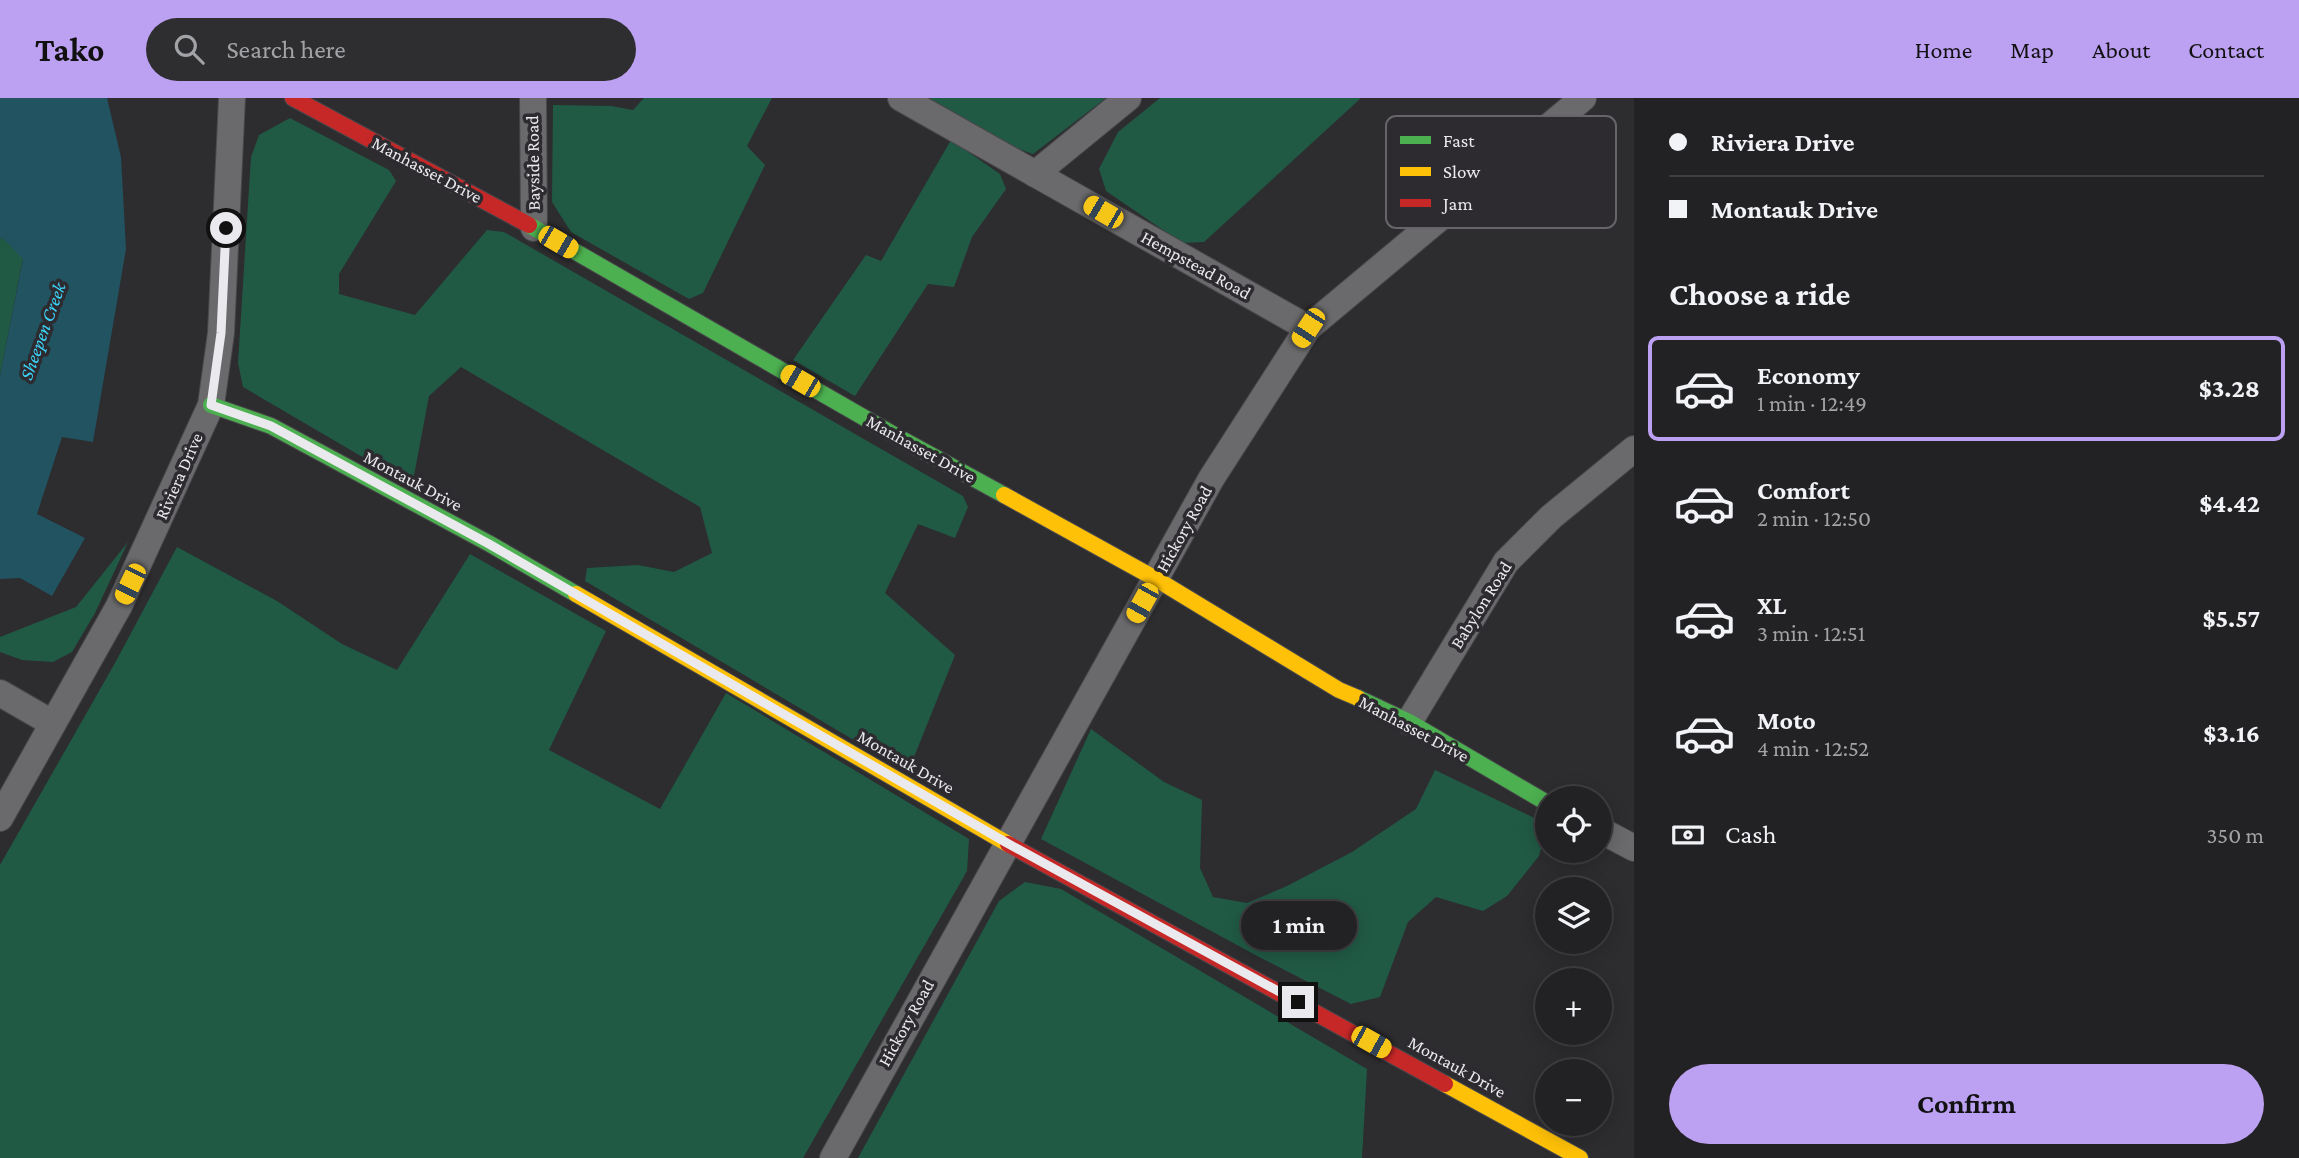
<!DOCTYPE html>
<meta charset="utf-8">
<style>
:root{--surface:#222123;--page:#2e2e30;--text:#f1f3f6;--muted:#a2a3a6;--line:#3f3e41;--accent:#bca0f2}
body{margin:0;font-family:"Crimson Pro",serif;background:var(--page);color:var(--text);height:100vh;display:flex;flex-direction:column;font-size:26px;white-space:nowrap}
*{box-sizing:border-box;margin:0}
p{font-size:23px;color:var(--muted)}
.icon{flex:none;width:38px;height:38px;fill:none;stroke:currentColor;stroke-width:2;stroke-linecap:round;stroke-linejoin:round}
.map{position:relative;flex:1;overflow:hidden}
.panel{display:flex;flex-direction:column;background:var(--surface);width:665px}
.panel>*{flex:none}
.top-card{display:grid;align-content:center;height:154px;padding:0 35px;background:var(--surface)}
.controls{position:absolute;left:1535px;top:688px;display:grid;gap:14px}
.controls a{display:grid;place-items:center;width:77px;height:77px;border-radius:50%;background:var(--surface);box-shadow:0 4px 18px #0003,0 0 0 2px var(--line);font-size:35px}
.end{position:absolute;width:32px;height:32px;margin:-16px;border:9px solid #eae9ed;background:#111;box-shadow:0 0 0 4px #111}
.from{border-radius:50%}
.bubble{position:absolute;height:49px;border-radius:24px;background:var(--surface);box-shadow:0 4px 18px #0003,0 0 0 2px var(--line);font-size:23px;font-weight:700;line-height:49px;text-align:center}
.car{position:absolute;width:21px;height:42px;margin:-21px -10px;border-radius:9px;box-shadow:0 0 5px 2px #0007;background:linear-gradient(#f5c518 24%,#345 0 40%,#f5c518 0 76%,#345 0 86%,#f5c518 0)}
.top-card b{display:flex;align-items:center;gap:24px;height:66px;font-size:26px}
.top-card b+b{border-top:2px solid var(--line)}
.top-card i{width:18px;height:18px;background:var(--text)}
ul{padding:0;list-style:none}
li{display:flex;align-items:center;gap:21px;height:105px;margin:0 14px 10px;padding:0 21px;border:4px solid transparent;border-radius:10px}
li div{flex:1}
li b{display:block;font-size:26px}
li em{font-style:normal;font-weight:700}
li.current{border-color:var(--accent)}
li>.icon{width:63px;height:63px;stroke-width:1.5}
h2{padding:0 35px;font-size:32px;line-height:84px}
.pay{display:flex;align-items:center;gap:18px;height:77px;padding:0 35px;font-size:26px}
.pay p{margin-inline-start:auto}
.primary-button{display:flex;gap:14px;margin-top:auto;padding:14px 35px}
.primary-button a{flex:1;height:80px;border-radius:42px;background:var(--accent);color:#111;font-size:28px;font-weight:700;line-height:80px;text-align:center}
header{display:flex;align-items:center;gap:42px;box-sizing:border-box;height:98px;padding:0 35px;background:var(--accent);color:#111}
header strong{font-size:33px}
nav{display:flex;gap:38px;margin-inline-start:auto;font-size:24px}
.search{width:490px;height:63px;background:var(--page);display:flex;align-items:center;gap:18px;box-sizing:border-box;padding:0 24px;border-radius:38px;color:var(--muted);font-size:26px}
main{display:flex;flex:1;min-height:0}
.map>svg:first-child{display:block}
.green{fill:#205a45}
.water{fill:#215360}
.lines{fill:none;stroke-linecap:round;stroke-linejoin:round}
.street-casing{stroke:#48474b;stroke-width:28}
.fast-casing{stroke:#48474b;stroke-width:18}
.slow-casing{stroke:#48474b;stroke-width:18}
.jam-casing{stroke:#48474b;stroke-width:18}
.street{stroke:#6a696b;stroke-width:26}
.fast{stroke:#4caf50;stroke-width:16}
.slow{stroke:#ffc107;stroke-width:16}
.jam{stroke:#c62828;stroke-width:16}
.route{stroke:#eae9ed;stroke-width:9}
.labels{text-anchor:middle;stroke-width:7;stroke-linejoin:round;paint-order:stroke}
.street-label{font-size:18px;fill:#eae9ed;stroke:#2d2b30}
.water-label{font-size:19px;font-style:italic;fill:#3cd5fa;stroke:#2d2b30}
.key{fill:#2d2b30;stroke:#666469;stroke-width:2}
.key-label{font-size:19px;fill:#eae9ed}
</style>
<header>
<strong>Tako</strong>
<div class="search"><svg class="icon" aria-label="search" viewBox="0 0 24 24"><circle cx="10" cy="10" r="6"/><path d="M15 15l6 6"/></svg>Search here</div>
<nav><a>Home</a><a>Map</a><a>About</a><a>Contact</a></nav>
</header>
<main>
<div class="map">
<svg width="1634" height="1060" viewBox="0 0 1634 1060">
<rect width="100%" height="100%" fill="#2d2c2f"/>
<g class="green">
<polygon points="644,0 772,0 747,48 765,67 703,195 689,201 571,134 552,104 553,7 611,8 633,12"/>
<polygon points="929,0 1106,0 1033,56 1013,49"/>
<polygon points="1160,0 1361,0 1204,144 1182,145 1106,93 1099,71 1118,34"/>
<polygon points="290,20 389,72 396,83 339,176 339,196 415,217 487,132 504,134 963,398 968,409 955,440 918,426 885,495 955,557 908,674 585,483 587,470 638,467 674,474 712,455 700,409 461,269 429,298 412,388 243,289 238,265 251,59 259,37"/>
<polygon points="951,42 1000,76 1006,91 972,139 954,189 928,186 855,298 793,262 866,157 881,163"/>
<polygon points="0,140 4,141 23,160 0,278"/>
<polygon points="128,444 95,515 72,554 53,564 22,562 0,554 0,539 76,509"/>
<polygon points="177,449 277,503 342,546 397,572 470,456 606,533 549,652 660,711 726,595 969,741 967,773 803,1060 0,1060 0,767 115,565"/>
<polygon points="1091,631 1164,684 1202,702 1200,770 1213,799 1247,805 1287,788 1352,754 1416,711 1435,672 1547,726 1547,729 1539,758 1507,798 1483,813 1436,799 1408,824 1380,899 1351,906 1261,860 1041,741"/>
<polygon points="1025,784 1061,791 1367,971 1362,1060 858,1060 999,803"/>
</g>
<polygon class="water" points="0,0 107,0 121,59 126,151 93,344 62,339 37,416 85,440 52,498 20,480 0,481 0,278 23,161 4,141 0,140"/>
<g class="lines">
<g class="street-casing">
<g id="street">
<polyline points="533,0 534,130"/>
<polyline points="901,0 1308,230"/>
<polyline points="1035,76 1128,0"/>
<polyline points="0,595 52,625"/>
<polyline points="1409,624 1506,464 1551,419 1634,351"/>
<polyline points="0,720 119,508 211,307 221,235 232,0"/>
<polyline points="1600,732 1634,750"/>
<polyline points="833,1060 1211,381 1308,230 1583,0"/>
</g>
</g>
<g class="fast-casing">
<g id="fast">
<polyline points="529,127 896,338 1004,397"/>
<polyline points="211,307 271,328 490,446 576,496"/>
<polyline points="1358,600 1409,624 1547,705"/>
</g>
</g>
<g class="slow-casing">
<g id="slow">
<polyline points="1004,397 1156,481 1339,592 1358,600"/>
<polyline points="576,496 1008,746"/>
<polyline points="1445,986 1580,1060"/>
</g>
</g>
<g class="jam-casing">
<g id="jam">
<polyline points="293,0 529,127"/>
<polyline points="1008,746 1445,986"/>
</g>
</g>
<use href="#street" class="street"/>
<use href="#fast" class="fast"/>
<use href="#slow" class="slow"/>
<use href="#jam" class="jam"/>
</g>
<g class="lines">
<polyline class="route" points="226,130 221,235 211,307 271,328 489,446 1007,745 1298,904"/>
</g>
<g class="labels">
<g class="street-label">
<text transform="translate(533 65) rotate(-91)" y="6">Bayside Road</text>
<text transform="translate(427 72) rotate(28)" y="6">Manhasset Drive</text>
<text transform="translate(1196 167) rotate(29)" y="6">Hempstead Road</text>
<text transform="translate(921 351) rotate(29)" y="6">Manhasset Drive</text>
<text transform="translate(179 378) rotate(-66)" y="6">Riviera Drive</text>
<text transform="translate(413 383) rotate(28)" y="6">Montauk Drive</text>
<text transform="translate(1184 431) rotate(-61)" y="6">Hickory Road</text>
<text transform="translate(1481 507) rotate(-58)" y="6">Babylon Road</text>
<text transform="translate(1414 631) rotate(28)" y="6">Manhasset Drive</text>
<text transform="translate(906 664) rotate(30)" y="6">Montauk Drive</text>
<text transform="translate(906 925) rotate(-61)" y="6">Hickory Road</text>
<text transform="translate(1457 969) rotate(29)" y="6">Montauk Drive</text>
</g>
<g class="water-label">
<text transform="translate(42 233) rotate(-70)" y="7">Sheepen Creek</text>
</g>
</g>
<rect x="1386" y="18" width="230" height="112" rx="10" class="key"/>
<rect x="1400" y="38" width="31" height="8" fill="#4caf50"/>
<rect x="1400" y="69" width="31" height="9" fill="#ffc107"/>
<rect x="1400" y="101" width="31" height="8" fill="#c62828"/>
<g class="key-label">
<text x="1443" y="49">Fast</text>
<text x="1443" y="80">Slow</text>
<text x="1443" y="112">Jam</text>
</g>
</svg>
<div class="controls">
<a><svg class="icon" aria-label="locate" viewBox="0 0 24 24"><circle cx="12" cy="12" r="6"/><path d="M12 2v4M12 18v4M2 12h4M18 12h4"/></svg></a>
<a><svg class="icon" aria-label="layers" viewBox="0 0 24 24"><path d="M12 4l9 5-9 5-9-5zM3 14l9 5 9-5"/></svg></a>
<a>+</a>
<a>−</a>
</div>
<i class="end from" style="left:226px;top:130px"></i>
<i class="end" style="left:1298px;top:904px"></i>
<div class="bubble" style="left:1241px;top:803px;width:116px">1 min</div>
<i class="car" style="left:1103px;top:114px;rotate:300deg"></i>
<i class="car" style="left:558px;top:144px;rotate:120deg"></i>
<i class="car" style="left:1308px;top:230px;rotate:213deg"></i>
<i class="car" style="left:800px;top:283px;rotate:300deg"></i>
<i class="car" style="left:130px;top:486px;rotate:206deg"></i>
<i class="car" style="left:1142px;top:505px;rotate:209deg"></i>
<i class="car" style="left:1371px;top:944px;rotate:119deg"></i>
</div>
<section class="panel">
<div class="top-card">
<b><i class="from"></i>Riviera Drive</b>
<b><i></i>Montauk Drive</b>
</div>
<h2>Choose a ride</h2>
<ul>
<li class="current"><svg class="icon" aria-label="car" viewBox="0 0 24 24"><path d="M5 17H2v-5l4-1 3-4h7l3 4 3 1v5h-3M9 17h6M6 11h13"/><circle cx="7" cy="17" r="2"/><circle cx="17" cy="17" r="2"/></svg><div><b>Economy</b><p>1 min · 12:49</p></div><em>$3.28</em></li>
<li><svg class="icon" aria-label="car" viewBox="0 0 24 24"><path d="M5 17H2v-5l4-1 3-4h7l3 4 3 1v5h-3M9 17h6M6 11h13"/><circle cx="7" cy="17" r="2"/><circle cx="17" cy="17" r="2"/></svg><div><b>Comfort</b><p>2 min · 12:50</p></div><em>$4.42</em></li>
<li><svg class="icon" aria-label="car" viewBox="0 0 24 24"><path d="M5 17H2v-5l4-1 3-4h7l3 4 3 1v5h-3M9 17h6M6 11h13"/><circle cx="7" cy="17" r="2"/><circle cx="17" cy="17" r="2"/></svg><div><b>XL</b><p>3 min · 12:51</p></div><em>$5.57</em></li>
<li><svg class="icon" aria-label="car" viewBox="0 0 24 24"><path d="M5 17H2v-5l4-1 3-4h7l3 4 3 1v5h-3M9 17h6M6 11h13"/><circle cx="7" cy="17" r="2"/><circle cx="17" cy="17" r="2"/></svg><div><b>Moto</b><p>4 min · 12:52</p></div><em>$3.16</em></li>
</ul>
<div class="pay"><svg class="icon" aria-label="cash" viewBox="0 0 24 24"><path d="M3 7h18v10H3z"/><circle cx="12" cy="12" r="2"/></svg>Cash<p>350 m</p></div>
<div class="primary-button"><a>Confirm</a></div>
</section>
</main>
